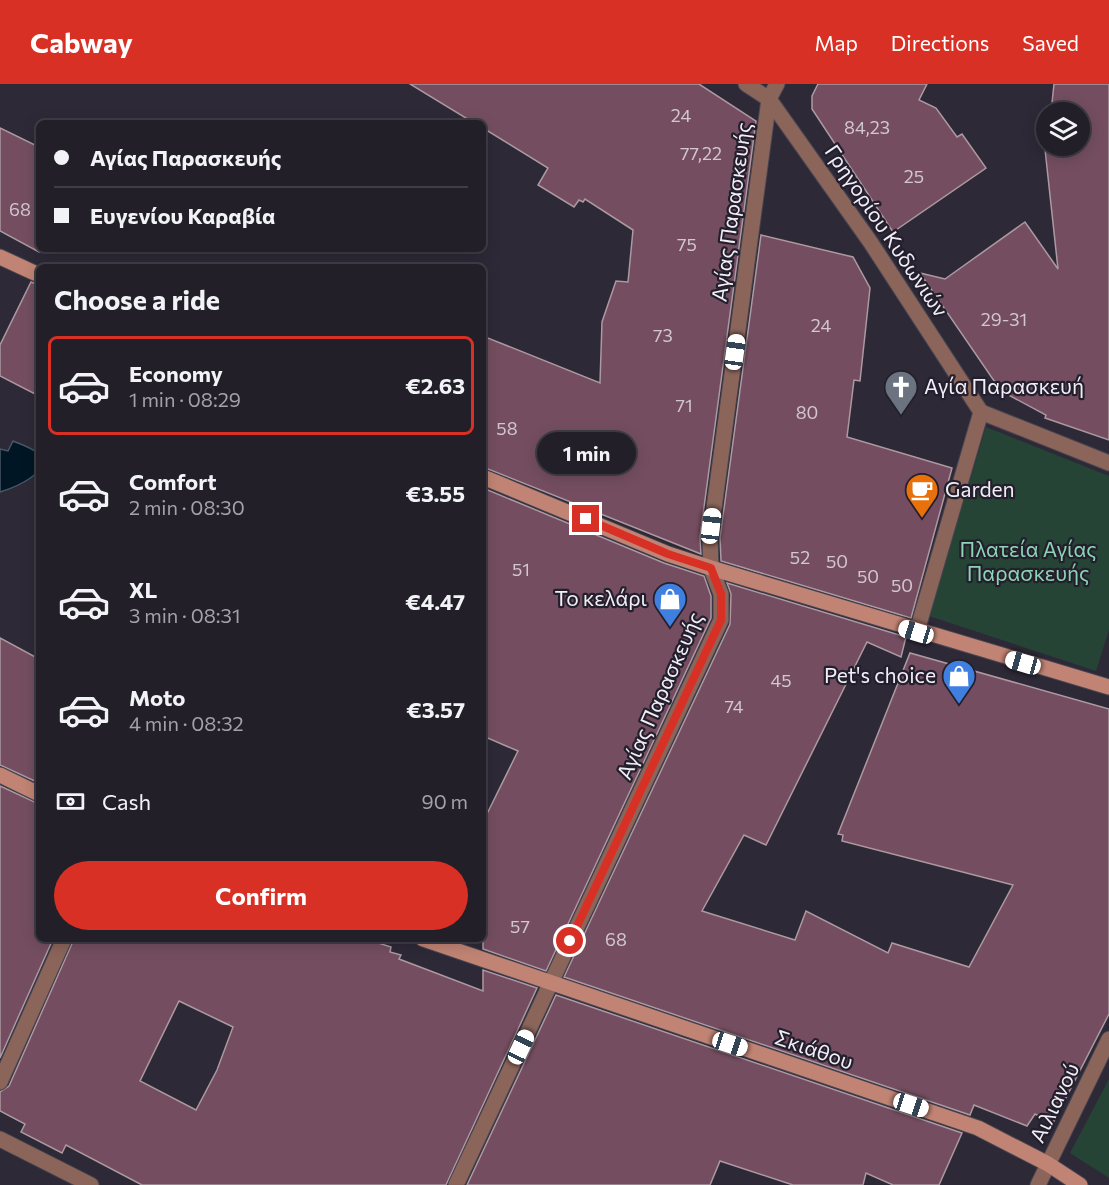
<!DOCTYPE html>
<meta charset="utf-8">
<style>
:root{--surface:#221f29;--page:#2e2c35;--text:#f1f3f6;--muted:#a2a2a8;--line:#3f3d46;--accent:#d93025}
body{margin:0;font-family:Commissioner,sans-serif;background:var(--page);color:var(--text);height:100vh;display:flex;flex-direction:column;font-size:22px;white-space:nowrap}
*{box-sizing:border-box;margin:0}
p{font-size:20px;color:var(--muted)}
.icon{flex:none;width:33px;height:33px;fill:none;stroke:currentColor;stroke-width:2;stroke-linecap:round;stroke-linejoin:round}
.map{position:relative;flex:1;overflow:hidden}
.drawer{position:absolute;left:36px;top:180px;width:450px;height:678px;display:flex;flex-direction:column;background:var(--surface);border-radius:9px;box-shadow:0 3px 15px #0003,0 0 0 2px var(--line)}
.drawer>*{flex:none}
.hud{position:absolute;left:36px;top:36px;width:450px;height:132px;border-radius:9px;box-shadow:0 3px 15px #0003,0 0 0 2px var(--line);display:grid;align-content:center;height:132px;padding:0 18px;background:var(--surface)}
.tools{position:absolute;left:1036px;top:18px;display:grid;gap:12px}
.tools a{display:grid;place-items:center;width:54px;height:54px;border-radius:50%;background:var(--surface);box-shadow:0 3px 15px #0003,0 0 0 2px var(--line);font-size:30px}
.end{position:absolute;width:27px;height:27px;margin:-14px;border:8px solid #d93025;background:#fff;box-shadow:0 0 0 3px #fff}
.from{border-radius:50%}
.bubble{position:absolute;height:42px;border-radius:21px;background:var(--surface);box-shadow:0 3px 15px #0003,0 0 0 2px var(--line);font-size:20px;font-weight:700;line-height:42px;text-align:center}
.car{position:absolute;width:18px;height:36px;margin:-18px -9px;border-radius:8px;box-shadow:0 0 4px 2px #0007;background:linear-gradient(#fff 24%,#345 0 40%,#fff 0 76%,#345 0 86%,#fff 0)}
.hud b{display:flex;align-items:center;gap:21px;height:57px;font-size:22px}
.hud b+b{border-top:2px solid var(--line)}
.hud i{width:15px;height:15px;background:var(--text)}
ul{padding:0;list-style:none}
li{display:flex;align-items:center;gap:18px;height:99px;margin:0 12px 9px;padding:0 6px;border:3px solid transparent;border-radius:9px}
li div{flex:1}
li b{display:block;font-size:22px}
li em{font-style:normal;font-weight:700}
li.current{border-color:var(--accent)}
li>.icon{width:54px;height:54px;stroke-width:1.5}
h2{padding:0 18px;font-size:27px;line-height:72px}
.pay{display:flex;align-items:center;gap:15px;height:66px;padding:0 18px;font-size:22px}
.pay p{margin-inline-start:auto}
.button{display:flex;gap:12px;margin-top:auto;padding:12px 18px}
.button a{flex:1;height:69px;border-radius:36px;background:var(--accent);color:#fff;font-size:24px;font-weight:700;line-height:69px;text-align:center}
header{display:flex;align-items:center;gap:36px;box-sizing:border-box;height:84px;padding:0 30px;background:var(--accent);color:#fff}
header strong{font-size:28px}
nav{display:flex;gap:33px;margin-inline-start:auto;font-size:21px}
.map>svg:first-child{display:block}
.green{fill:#254436}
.water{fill:#001625;stroke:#485764;stroke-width:1.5}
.building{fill:#744e60;stroke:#ac99a1;stroke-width:1.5;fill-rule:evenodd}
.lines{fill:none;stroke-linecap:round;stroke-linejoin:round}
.street-casing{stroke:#484552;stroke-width:17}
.secondary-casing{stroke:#484552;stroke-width:17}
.street{stroke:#8b655a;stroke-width:15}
.secondary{stroke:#c18474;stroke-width:15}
.route{stroke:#d93025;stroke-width:8}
.labels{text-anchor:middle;stroke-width:4.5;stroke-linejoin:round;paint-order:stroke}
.number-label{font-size:18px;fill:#d2c6d2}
.street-label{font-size:21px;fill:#f1eef8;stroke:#231f2c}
.poi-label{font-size:21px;fill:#f1eef8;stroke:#231f2c;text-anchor:start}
.park-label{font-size:21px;fill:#8cd4b3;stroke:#231f2c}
</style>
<header>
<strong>Cabway</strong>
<nav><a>Map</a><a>Directions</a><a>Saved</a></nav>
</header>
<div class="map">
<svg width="1109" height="1101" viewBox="0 0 1109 1101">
<rect width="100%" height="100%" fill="#2d2937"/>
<g class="green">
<polygon points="986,343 1109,392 1109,546 1096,587 929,532"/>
<polygon points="1109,995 1109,1094 1070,1069"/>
</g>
<path class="water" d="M 13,357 C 20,360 30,363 36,368 C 56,388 13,404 0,408 L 0,365 L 8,367 Z"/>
<g class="building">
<polygon points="410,0 699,0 756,37 700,453 701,470 483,383 483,252 600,299 602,238 616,197 628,198 633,146 585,115 583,118 579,116 574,123 538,101 548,84 483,44 483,39 474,39"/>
<polygon points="818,0 927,0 919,16 936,24 957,53 962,50 986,84 893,148 812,25 812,12"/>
<polygon points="1054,0 1109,0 1109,356 1045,334 1046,331 1001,307 920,189 945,195 1025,138 1058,185 1044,56 1047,55 1047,62 1080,62 1080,28 1051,28"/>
<polygon points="0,44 39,63 39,168 0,147"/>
<polygon points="761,151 853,173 870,204 860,297 854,296 847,353 952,384 911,534 721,477 720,454"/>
<polygon points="31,198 39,201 39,312 0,292 0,261"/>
<polygon points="483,404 664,479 704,492 711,512 711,534 546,887 483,865 483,738 518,667 483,652"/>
<polygon points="727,499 906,553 901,573 867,558 766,761 744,751 702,827 795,856 806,827 888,869 892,859 969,883 1013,801 842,757 843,751 838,750 910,569 1109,625 1109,930 1053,1039 1035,1030 1027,1042 974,1021 970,1031 564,893 730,540 731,510"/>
<polygon points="0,554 39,575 39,699 0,681"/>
<polygon points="0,702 39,720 39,855 53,855 0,974"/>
<path d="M 74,855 L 366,855 L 391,863 L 390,868 L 401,871 L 399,875 L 483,907 L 483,886 L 537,904 L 446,1101 L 142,1101 L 66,1061 L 62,1069 L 21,1048 L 25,1040 L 0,1027 L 0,1008 L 9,1002 ZM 179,917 L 233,943 L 217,986 L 196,1026 L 140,997 Z"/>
<polygon points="556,911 962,1049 939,1101 893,1101 866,1089 863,1101 793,1101 720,1077 710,1101 467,1101"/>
</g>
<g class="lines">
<g class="street-casing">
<g id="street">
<polyline points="746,0 769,15 871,159 981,328"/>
<polyline points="981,328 1109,379"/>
<polyline points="917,547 981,328"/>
<polyline points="0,998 64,855"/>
<polyline points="0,1055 91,1101"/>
<polyline points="456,1101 721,536 721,510 711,484 710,454 769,15 777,0"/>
<polyline points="1038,1101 1109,955"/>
</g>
</g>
<g class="secondary-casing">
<g id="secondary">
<polyline points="0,173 39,191"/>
<polyline points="483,393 668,470 711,484 1109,603"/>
<polyline points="0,691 39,710"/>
<polyline points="423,855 978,1044 1048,1080 1080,1101"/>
</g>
</g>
<use href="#street" class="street"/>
<use href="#secondary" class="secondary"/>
</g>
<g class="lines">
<polyline class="route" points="570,857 721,536 721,510 711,484 668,470 586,435"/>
</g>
<defs>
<g id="church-pin" transform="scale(1.725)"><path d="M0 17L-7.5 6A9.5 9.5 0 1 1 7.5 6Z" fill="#6b7280" stroke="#231f2c"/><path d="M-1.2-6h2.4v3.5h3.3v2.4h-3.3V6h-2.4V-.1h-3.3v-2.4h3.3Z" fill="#fff"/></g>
<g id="cafe-pin" transform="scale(1.725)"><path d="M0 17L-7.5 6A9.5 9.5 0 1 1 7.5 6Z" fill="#e8710a" stroke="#231f2c"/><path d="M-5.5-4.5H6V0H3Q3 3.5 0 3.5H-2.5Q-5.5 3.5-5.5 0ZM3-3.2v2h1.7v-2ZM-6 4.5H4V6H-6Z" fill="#fff"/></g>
<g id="shop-pin" transform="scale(1.725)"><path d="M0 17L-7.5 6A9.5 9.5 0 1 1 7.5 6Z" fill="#3f7fe0" stroke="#231f2c"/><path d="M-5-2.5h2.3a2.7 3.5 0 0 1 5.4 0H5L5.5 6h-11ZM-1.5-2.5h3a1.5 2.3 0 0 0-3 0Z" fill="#fff"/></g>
</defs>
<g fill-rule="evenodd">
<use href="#church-pin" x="901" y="303"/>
<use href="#cafe-pin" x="922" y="406"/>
<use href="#shop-pin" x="670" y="515"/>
<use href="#shop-pin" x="959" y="592"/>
</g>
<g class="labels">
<g class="number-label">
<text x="681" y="38">24</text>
<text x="867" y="50">84,23</text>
<text x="701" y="76">77,22</text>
<text x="914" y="99">25</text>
<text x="20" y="132">68</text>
<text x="687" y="167">75</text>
<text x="1004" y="242">29-31</text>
<text x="821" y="248">24</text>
<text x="663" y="258">73</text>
<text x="684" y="328">71</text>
<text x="807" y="335">80</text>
<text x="507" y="351">58</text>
<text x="800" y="480">52</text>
<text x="837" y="484">50</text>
<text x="521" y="492">51</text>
<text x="868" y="499">50</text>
<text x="902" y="508">50</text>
<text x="781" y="603">45</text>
<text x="734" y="629">74</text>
<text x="520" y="849">57</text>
<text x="616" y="862">68</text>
</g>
<g class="street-label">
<text transform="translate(732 128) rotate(-82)" y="7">Αγίας Παρασκευής</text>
<text transform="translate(886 147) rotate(56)" y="7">Γρηγορίου Κυδωνιών</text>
<text transform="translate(660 612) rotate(-66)" y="7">Αγίας Παρασκευής</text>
<text transform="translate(814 966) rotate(19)" y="7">Σκιάθου</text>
<text transform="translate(1055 1019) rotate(-64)" y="7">Αιλιανού</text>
</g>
<g class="poi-label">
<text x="924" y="310">Αγία Παρασκευή</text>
<text x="945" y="413">Garden</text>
<text x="647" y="522" text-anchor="end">Το κελάρι</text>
<text x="936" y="599" text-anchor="end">Pet's choice</text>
</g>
<g class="park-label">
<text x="1028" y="473">Πλατεία Αγίας<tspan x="1028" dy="24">Παρασκευής</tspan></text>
</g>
</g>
</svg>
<div class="tools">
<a><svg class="icon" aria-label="layers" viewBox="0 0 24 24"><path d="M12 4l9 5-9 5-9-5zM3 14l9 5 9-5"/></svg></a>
</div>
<i class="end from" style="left:570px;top:857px"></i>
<i class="end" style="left:586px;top:435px"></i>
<div class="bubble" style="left:537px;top:348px;width:99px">1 min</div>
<i class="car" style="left:735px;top:268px;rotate:8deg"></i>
<i class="car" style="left:711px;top:442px;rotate:7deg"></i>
<i class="car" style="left:916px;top:548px;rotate:287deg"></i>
<i class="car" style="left:1023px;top:579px;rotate:286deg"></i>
<i class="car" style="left:730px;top:960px;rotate:108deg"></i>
<i class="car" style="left:521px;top:963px;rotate:25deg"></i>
<i class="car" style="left:911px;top:1021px;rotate:108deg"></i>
<div class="hud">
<b><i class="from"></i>Αγίας Παρασκευής</b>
<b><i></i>Ευγενίου Καραβία</b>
</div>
<section class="drawer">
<h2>Choose a ride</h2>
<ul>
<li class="current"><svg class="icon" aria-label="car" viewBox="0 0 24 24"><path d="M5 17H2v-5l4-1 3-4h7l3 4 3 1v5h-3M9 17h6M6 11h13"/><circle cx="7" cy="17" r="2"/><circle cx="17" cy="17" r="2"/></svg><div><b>Economy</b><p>1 min · 08:29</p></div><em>€2.63</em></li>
<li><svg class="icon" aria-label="car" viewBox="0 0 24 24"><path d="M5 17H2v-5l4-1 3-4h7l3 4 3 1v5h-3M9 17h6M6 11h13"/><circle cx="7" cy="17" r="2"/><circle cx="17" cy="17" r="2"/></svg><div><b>Comfort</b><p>2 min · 08:30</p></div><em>€3.55</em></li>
<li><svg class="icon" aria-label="car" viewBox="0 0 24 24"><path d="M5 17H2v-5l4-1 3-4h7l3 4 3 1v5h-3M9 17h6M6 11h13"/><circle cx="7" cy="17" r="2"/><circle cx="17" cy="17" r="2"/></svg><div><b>XL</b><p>3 min · 08:31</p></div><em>€4.47</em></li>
<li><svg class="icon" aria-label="car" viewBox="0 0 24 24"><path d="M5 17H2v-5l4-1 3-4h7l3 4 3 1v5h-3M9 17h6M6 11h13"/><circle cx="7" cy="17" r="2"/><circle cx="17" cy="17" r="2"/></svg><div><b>Moto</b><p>4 min · 08:32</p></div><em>€3.57</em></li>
</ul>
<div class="pay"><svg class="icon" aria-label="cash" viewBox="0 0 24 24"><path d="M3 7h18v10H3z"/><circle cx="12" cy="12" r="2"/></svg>Cash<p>90 m</p></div>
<div class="button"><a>Confirm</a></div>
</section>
</div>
